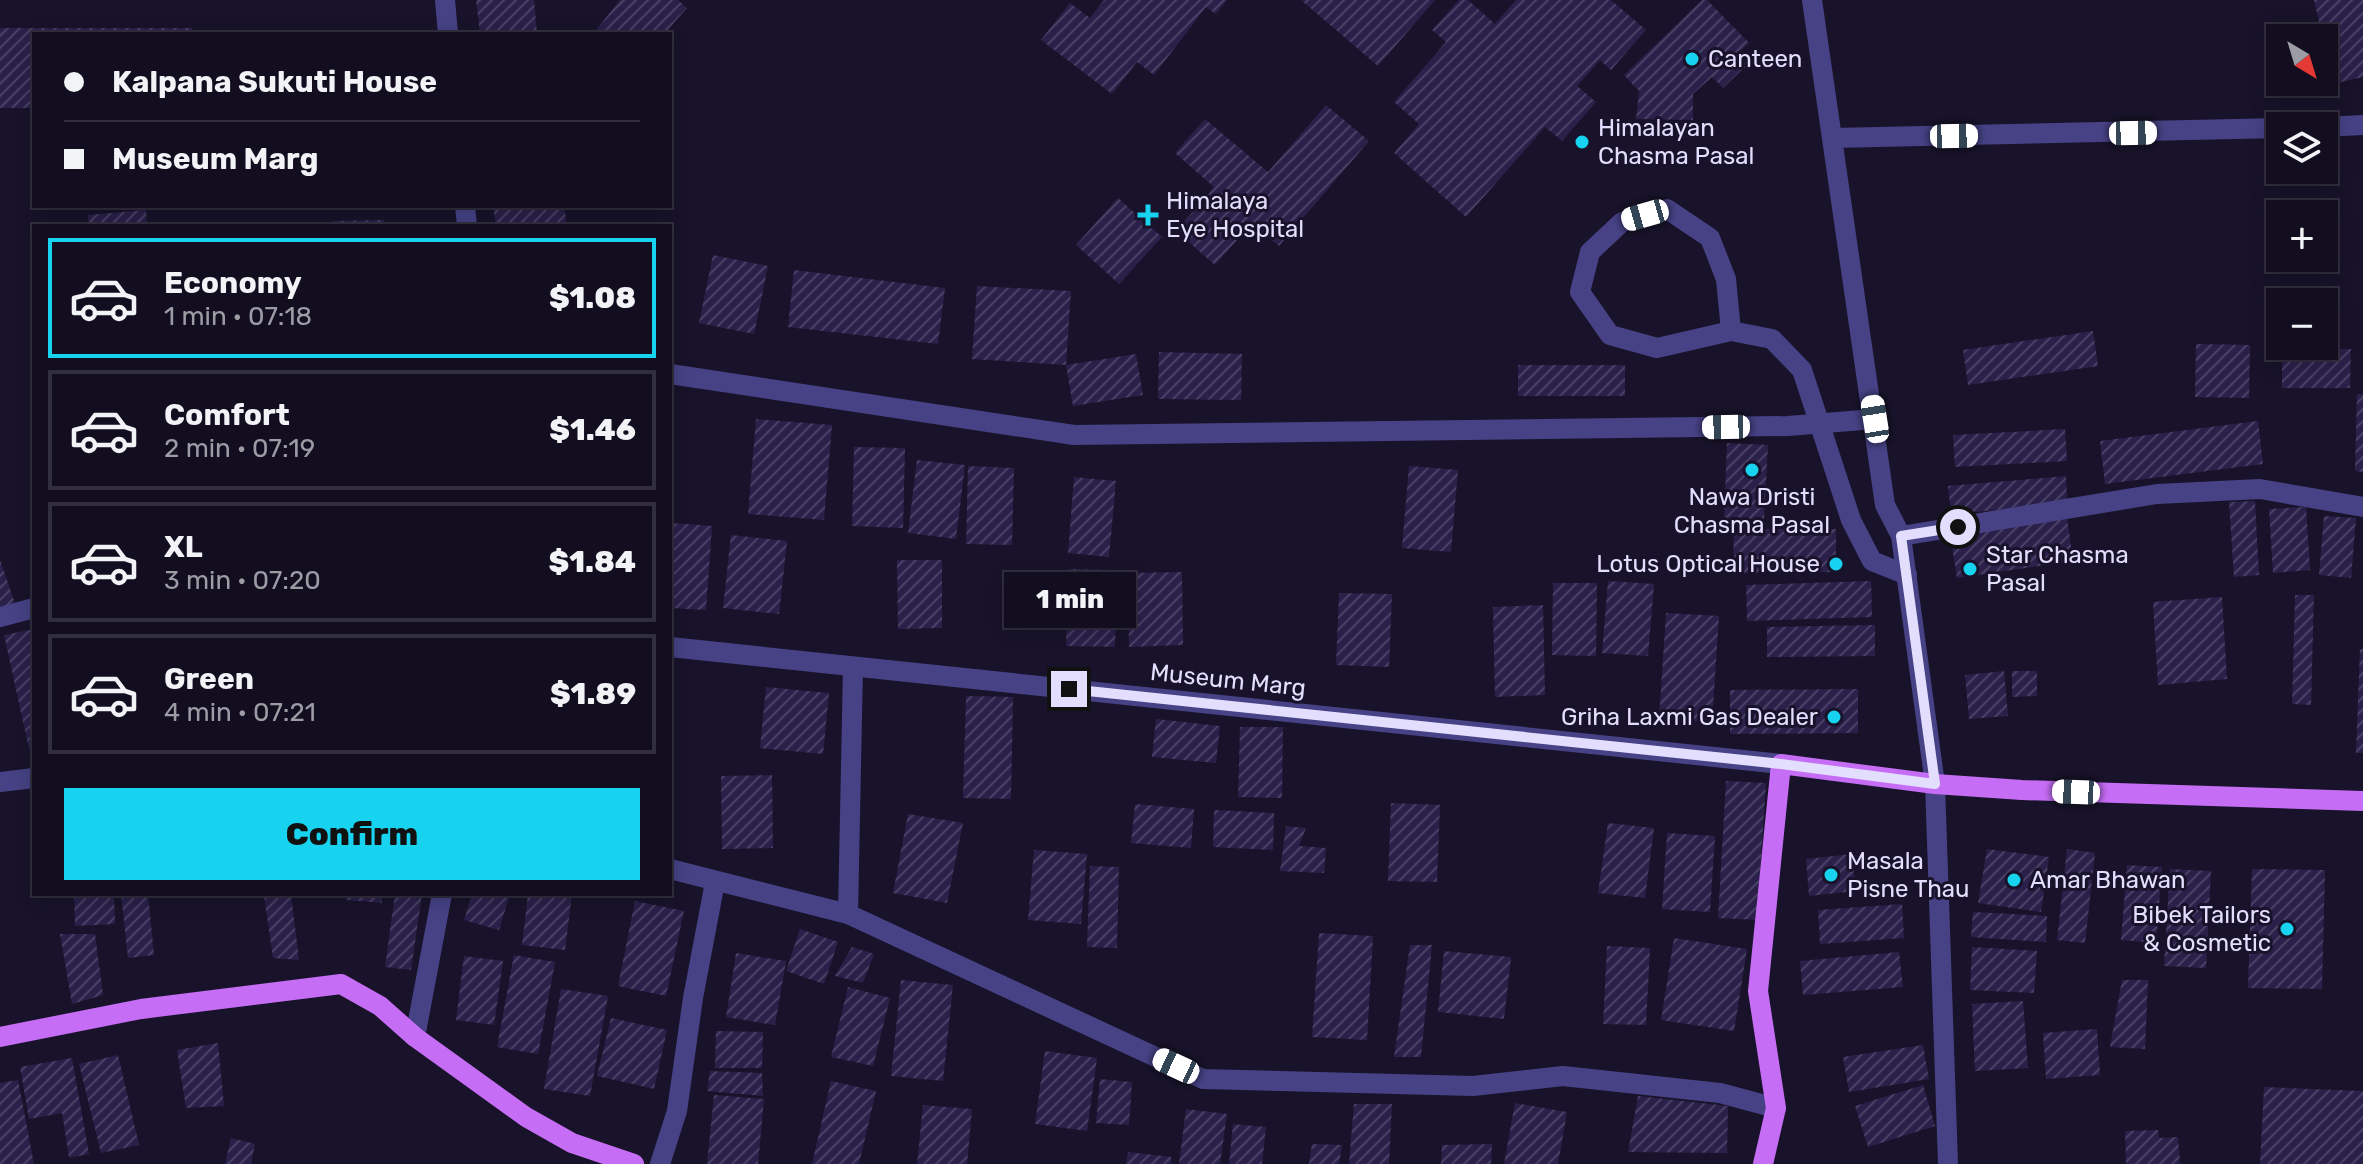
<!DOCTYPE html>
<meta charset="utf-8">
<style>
:root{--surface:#120e20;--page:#1b1729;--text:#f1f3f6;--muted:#9c9ca5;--line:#312e3e;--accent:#18d3ef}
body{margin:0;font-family:Rubik,sans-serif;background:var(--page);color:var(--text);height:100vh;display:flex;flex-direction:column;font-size:30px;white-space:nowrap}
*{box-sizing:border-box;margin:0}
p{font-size:26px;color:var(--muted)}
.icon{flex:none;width:44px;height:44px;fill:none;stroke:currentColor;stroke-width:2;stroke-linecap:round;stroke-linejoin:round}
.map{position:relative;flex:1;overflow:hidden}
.panel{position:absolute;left:32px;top:224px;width:640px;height:672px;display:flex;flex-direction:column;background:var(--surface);border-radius:0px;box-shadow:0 4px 20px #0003,0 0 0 2px var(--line)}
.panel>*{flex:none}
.banner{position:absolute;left:32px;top:32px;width:640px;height:176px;border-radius:0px;box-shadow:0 4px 20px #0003,0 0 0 2px var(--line);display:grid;align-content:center;height:176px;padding:0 32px;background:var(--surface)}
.needle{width:52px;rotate:142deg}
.buttons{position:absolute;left:2266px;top:24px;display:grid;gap:16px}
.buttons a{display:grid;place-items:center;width:72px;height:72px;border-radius:0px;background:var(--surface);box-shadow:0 4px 20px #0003,0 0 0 2px var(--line);font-size:40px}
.end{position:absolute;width:36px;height:36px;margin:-18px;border:10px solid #e3defd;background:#111;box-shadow:0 0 0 4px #111}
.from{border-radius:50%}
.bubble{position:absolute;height:56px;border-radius:0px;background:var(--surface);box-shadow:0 4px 20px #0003,0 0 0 2px var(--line);font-size:26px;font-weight:800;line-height:56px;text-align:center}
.car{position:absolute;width:24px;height:48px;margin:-24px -12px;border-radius:10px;box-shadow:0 0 6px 2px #0007;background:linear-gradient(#fff 24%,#345 0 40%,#fff 0 76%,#345 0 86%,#fff 0)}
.banner b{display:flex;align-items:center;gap:28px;height:76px;font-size:30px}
.banner b+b{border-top:2px solid var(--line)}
.banner i{width:20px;height:20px;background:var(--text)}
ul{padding:14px 0 0;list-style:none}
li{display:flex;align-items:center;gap:24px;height:120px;margin:0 16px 12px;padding:0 16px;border:4px solid var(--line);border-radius:0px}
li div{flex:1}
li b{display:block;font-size:30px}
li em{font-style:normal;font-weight:800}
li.current{border-color:var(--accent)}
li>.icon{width:72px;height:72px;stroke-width:1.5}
.action{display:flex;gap:16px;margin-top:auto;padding:16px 32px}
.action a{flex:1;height:92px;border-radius:0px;background:var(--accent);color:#111;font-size:32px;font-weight:800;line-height:92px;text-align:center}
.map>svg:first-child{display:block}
.building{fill:url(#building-hatch)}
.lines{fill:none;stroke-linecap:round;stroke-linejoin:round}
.minor{stroke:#464285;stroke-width:20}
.major{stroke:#c66df5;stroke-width:20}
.route{stroke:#e3defd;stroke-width:10}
.poi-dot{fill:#18d3ef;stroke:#18132a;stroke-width:3}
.labels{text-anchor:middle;stroke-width:6;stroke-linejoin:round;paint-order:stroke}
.poi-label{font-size:24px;fill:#e3defd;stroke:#18132a;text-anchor:start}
.street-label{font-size:24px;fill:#e3defd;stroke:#18132a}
</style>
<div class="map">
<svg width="2363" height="1164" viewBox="0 0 2363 1164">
<defs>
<pattern id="building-hatch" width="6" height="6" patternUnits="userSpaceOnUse" patternTransform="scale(2)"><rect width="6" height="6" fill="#2a204a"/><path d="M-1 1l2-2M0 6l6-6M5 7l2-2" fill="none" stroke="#494065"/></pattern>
</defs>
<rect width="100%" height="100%" fill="#18132a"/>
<g class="building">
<polygon points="476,0 534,0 537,34 480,34"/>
<polygon points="620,0 678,0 687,8 664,34 593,34"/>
<polygon points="1104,0 1227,0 1216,14 1206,7 1154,75 1137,62 1112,94 1041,40 1070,3 1090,18"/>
<polygon points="1301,0 1435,0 1378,66"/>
<polygon points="1459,0 1468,0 1495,24 1516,0 1611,0 1646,30 1611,70 1600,60 1577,86 1596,102 1562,141 1545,127 1466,217 1394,153 1419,124 1394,102 1446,42 1432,30"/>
<polygon points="1702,0 1707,0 1749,43 1738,53 1748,64 1723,88 1712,77 1693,94 1693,120 1636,119 1639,91 1624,75"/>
<polygon points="2314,0 2363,0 2363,77 2333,84"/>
<polygon points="0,28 192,28 192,34 34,34 34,108 0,108"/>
<polygon points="1326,105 1369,141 1279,246 1252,223 1215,265 1176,231 1214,187 1175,153 1205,119 1268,172"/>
<polygon points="1118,198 1162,237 1119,284 1076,245"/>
<polygon points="493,206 564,206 567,226 496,226"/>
<polygon points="146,210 147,226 89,226 88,215"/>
<polygon points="384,220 384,226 333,226 333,221"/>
<polygon points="713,255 768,266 754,334 699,323"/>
<polygon points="794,270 945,288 938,344 788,327"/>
<polygon points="977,286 1071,291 1066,365 972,359"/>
<polygon points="2093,331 2098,366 1968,385 1963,350"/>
<polygon points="2196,344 2250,345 2249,398 2195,397"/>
<polygon points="2282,349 2351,349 2350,388 2282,388"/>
<polygon points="1159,352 1242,354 1241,400 1158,399"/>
<polygon points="1136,354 1143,395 1073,406 1066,365"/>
<rect x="1518" y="365" width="107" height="31"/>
<polygon points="2357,394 2363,394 2363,472 2355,471"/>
<polygon points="756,419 832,425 824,520 748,514"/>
<polygon points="2258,421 2263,464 2105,484 2100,441"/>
<polygon points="2065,429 2067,461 1955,467 1953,435"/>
<polygon points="1727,443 1768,445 1764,520 1724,518"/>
<polygon points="854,447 905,448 903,528 852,526"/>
<polygon points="917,460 965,465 956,539 908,533"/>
<polygon points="968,466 1014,468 1012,545 966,544"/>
<polygon points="1409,466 1458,470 1451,552 1402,548"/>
<polygon points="2066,476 2067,504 1951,514 1948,486"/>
<polygon points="1074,477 1116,481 1109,557 1068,553"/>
<polygon points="2255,501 2259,575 2234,577 2229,502"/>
<polygon points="2306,507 2310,570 2273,573 2269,509"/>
<polygon points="2324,516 2356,518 2351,578 2319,575"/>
<polygon points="2067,518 2073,561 1957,578 1950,535"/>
<polygon points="672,523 712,526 706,610 670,608"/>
<polygon points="1734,529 1836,529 1836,572 1733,573"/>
<polygon points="731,535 787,541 779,614 723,608"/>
<polygon points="0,560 15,603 0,608"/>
<polygon points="897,560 942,560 942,628 898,629"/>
<polygon points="1068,569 1117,570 1115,647 1066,646"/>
<polygon points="1182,572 1183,645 1129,647 1128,573"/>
<polygon points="1608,581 1654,584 1648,656 1602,653"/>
<polygon points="1871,581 1872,617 1747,621 1746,585"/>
<polygon points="1553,583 1597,583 1596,656 1552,655"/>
<polygon points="1339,593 1392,594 1389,667 1336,665"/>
<polygon points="2295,595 2314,595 2311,705 2292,704"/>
<polygon points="2222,597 2227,679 2158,685 2153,602"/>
<polygon points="1543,605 1545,695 1495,697 1493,607"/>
<polygon points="1666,613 1719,616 1712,722 1659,719"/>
<polygon points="1875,625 1875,656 1767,657 1767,627"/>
<polygon points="34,629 34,748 29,749 4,635"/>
<polygon points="2360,649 2363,649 2363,753 2356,753"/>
<polygon points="2004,671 2008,716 1969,719 1965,675"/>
<polygon points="2012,671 2037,671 2037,696 2012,697"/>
<polygon points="766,687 829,693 823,754 760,748"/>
<polygon points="1858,689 1858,733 1730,734 1730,690"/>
<polygon points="966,696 1013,697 1011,799 963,798"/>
<polygon points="1156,719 1220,726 1216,763 1152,757"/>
<polygon points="1240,727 1283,727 1282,798 1238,797"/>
<polygon points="772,775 773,848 722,849 721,776"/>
<polygon points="1726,781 1766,783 1757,920 1718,918"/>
<polygon points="1391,803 1440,805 1437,882 1388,881"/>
<polygon points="1135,804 1194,809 1191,848 1131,843"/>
<polygon points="1214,810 1274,813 1273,850 1213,847"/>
<polygon points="908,814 963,823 947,903 893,893"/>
<polygon points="1608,823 1654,828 1645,898 1598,893"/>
<polygon points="1286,826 1306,828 1299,846 1326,848 1324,873 1280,871"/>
<polygon points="1667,833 1715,836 1710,912 1662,909"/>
<polygon points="1987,849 2049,857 2041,912 1978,903"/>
<polygon points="2067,849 2095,853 2085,943 2057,940"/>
<polygon points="1034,850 1087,854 1081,924 1028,920"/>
<polygon points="1852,854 1856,891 1809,896 1806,859"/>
<polygon points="2127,865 2162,867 2156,943 2121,940"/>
<polygon points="1090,866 1119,867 1117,948 1087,947"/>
<polygon points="2170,869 2211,871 2206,968 2164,966"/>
<polygon points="2252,869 2325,870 2322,989 2248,988"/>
<polygon points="74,894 114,894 115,924 75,926"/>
<polygon points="121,894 148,894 154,955 128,958"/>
<polygon points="291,894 299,960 273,958 264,896"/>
<polygon points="347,894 382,894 382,903 346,900"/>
<polygon points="395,894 422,894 411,970 385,967"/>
<polygon points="472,894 510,894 499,930 464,920"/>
<polygon points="528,894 572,894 565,950 522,945"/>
<polygon points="635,901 684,911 666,996 618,986"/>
<polygon points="1902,904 1904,938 1820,944 1818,910"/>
<polygon points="1973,912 2047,916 2046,942 1971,937"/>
<polygon points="800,929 838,942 824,984 786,971"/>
<polygon points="1319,933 1373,936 1367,1040 1312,1037"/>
<polygon points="60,934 95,934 103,995 72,1004"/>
<polygon points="1674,938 1747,949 1734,1031 1661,1020"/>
<polygon points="1410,945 1432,945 1421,1057 1394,1057"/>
<polygon points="1607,946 1650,948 1646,1025 1603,1024"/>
<polygon points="852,947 874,954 863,983 835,976"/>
<polygon points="1972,947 2037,951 2034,993 1970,990"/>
<polygon points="1444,951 1511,957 1504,1019 1438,1012"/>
<polygon points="1899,952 1903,987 1803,995 1800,961"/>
<polygon points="736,953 786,961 775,1025 726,1017"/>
<polygon points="514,955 555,962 538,1054 497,1047"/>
<polygon points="464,956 503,961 494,1025 456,1020"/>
<polygon points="901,980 953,985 943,1081 891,1076"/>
<polygon points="2122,980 2148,980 2145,1049 2110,1047"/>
<polygon points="848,987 890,998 873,1066 831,1057"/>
<polygon points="561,989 608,996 590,1096 544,1089"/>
<polygon points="2023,1001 2028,1068 1975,1071 1972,1004"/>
<polygon points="611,1018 667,1030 654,1089 597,1076"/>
<polygon points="2097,1029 2100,1075 2046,1079 2043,1033"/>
<polygon points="716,1031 763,1032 762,1068 715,1068"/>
<polygon points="218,1043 224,1106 186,1108 177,1050"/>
<polygon points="1923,1045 1929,1079 1849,1092 1843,1057"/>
<polygon points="1045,1051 1097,1058 1087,1131 1035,1124"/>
<polygon points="118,1055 139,1145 101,1153 79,1064"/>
<polygon points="72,1058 89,1154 69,1158 62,1113 29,1119 20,1067"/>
<polygon points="710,1071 762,1073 763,1096 707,1091"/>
<polygon points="1100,1079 1132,1082 1129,1125 1096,1123"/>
<polygon points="18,1080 34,1164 0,1164 0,1083"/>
<polygon points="831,1081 876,1091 859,1164 812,1164"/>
<polygon points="1923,1085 1935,1126 1868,1147 1855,1106"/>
<polygon points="2264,1087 2363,1091 2363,1164 2260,1164"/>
<polygon points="714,1095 764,1099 758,1164 707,1164"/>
<polygon points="1638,1096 1728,1106 1727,1153 1628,1152"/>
<polygon points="1515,1103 1567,1112 1558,1164 1504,1164"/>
<polygon points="1354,1104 1392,1104 1389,1164 1349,1164"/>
<polygon points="923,1105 972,1109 967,1164 917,1164"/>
<polygon points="1186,1109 1227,1114 1220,1164 1179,1164"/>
<polygon points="1233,1124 1266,1127 1262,1164 1229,1164"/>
<polygon points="2158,1130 2159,1138 2178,1137 2180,1164 2126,1164 2125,1131"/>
<polygon points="231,1138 255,1144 251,1164 225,1164"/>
<polygon points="1312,1144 1342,1145 1339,1164 1309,1164"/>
<polygon points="1492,1144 1491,1164 1441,1164 1442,1145"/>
<polygon points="1128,1152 1171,1157 1171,1164 1126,1164"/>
</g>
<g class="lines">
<g class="minor">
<polyline points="445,0 448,34"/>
<polyline points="1812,0 1885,505 1901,536 1935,784 1948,1164"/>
<polyline points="2324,127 2363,125"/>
<polyline points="1833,138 2280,128"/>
<polyline points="465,206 467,226"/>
<polyline points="1731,331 1726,279 1710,238 1667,209 1622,222 1590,252 1580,292 1610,335 1657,348 1731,331 1772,339 1802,370 1851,520 1872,561 1907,575"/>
<polyline points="670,374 1074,435 1788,426 1875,419"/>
<polyline points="1901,536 2157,494 2260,489 2363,507"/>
<polyline points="0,617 34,608"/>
<polyline points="670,647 1781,764"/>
<polyline points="0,782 34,778"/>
<polyline points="670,869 848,914 1203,1079 1473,1086 1563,1076 1720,1093 1776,1108"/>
<polyline points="848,914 853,667"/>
<polyline points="415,1037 442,894"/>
<polyline points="660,1164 677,1111 693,998 715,882"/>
</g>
<g class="major">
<polyline points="0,1037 141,1009 341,984 380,1006 415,1037 526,1117 572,1143 634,1164"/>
<polyline points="1763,1164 1776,1108 1758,991 1781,764 1935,784 2022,790 2363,801"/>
</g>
</g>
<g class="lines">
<polyline class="route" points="1069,689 1781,764 1935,784 1901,536 1958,527"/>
</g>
<g class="poi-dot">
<circle cx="1692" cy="59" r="8"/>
<circle cx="1582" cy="142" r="8"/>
<path d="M1144 203h8v8h8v8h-8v8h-8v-8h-8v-8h8z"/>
<circle cx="1752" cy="470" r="8"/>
<circle cx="1836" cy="564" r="8"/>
<circle cx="1970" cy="569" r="8"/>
<circle cx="1834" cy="717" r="8"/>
<circle cx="1831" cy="875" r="8"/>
<circle cx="2014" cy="880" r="8"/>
<circle cx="2287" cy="929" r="8"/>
</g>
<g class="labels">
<g class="poi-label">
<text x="1708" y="67">Canteen</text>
<text x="1598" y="136">Himalayan<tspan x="1598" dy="28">Chasma Pasal</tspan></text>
<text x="1166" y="209">Himalaya<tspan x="1166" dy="28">Eye Hospital</tspan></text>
<text x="1752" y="505" text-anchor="middle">Nawa Dristi<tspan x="1752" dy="28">Chasma Pasal</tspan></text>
<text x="1986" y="563">Star Chasma<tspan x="1986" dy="28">Pasal</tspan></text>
<text x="1820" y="572" text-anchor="end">Lotus Optical House</text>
<text x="1818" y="725" text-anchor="end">Griha Laxmi Gas Dealer</text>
<text x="1847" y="869">Masala<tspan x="1847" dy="28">Pisne Thau</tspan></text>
<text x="2030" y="888">Amar Bhawan</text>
<text x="2271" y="923" text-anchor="end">Bibek Tailors<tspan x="2271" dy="28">&amp; Cosmetic</tspan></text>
</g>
<g class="street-label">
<text transform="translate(1228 680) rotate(6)" y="8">Museum Marg</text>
</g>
</g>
</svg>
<div class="buttons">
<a><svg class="needle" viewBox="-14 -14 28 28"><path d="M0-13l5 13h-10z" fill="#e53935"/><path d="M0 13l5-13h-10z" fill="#9c9ca5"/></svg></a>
<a><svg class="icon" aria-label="layers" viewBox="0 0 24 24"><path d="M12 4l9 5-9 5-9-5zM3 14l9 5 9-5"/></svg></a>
<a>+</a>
<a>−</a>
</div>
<i class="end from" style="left:1958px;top:527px"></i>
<i class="end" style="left:1069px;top:689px"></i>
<div class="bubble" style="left:1004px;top:572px;width:132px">1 min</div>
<i class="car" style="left:2133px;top:133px;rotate:89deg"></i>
<i class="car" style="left:1954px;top:136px;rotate:89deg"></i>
<i class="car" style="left:1645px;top:215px;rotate:254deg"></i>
<i class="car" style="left:1875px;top:419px;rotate:351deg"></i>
<i class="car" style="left:1726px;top:427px;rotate:269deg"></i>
<i class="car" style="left:2076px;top:792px;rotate:272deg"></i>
<i class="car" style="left:1176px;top:1066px;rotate:295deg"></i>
<div class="banner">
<b><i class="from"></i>Kalpana Sukuti House</b>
<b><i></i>Museum Marg</b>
</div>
<section class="panel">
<ul>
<li class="current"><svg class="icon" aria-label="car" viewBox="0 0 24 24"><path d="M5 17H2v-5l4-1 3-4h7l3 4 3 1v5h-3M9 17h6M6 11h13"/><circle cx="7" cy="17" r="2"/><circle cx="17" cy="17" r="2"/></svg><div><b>Economy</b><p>1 min · 07:18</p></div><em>$1.08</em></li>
<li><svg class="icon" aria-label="car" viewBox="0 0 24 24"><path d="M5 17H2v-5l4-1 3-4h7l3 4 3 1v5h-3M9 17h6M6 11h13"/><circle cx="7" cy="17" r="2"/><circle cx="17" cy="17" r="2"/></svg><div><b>Comfort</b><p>2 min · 07:19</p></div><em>$1.46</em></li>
<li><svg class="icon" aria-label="car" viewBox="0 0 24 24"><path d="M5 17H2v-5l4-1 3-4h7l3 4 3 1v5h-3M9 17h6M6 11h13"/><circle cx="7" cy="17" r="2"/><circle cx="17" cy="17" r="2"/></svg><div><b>XL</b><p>3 min · 07:20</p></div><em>$1.84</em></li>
<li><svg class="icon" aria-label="car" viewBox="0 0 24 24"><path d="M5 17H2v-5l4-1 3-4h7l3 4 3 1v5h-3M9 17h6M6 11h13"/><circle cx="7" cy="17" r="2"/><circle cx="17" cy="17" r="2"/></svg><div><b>Green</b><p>4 min · 07:21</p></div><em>$1.89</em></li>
</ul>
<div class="action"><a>Confirm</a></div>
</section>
</div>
